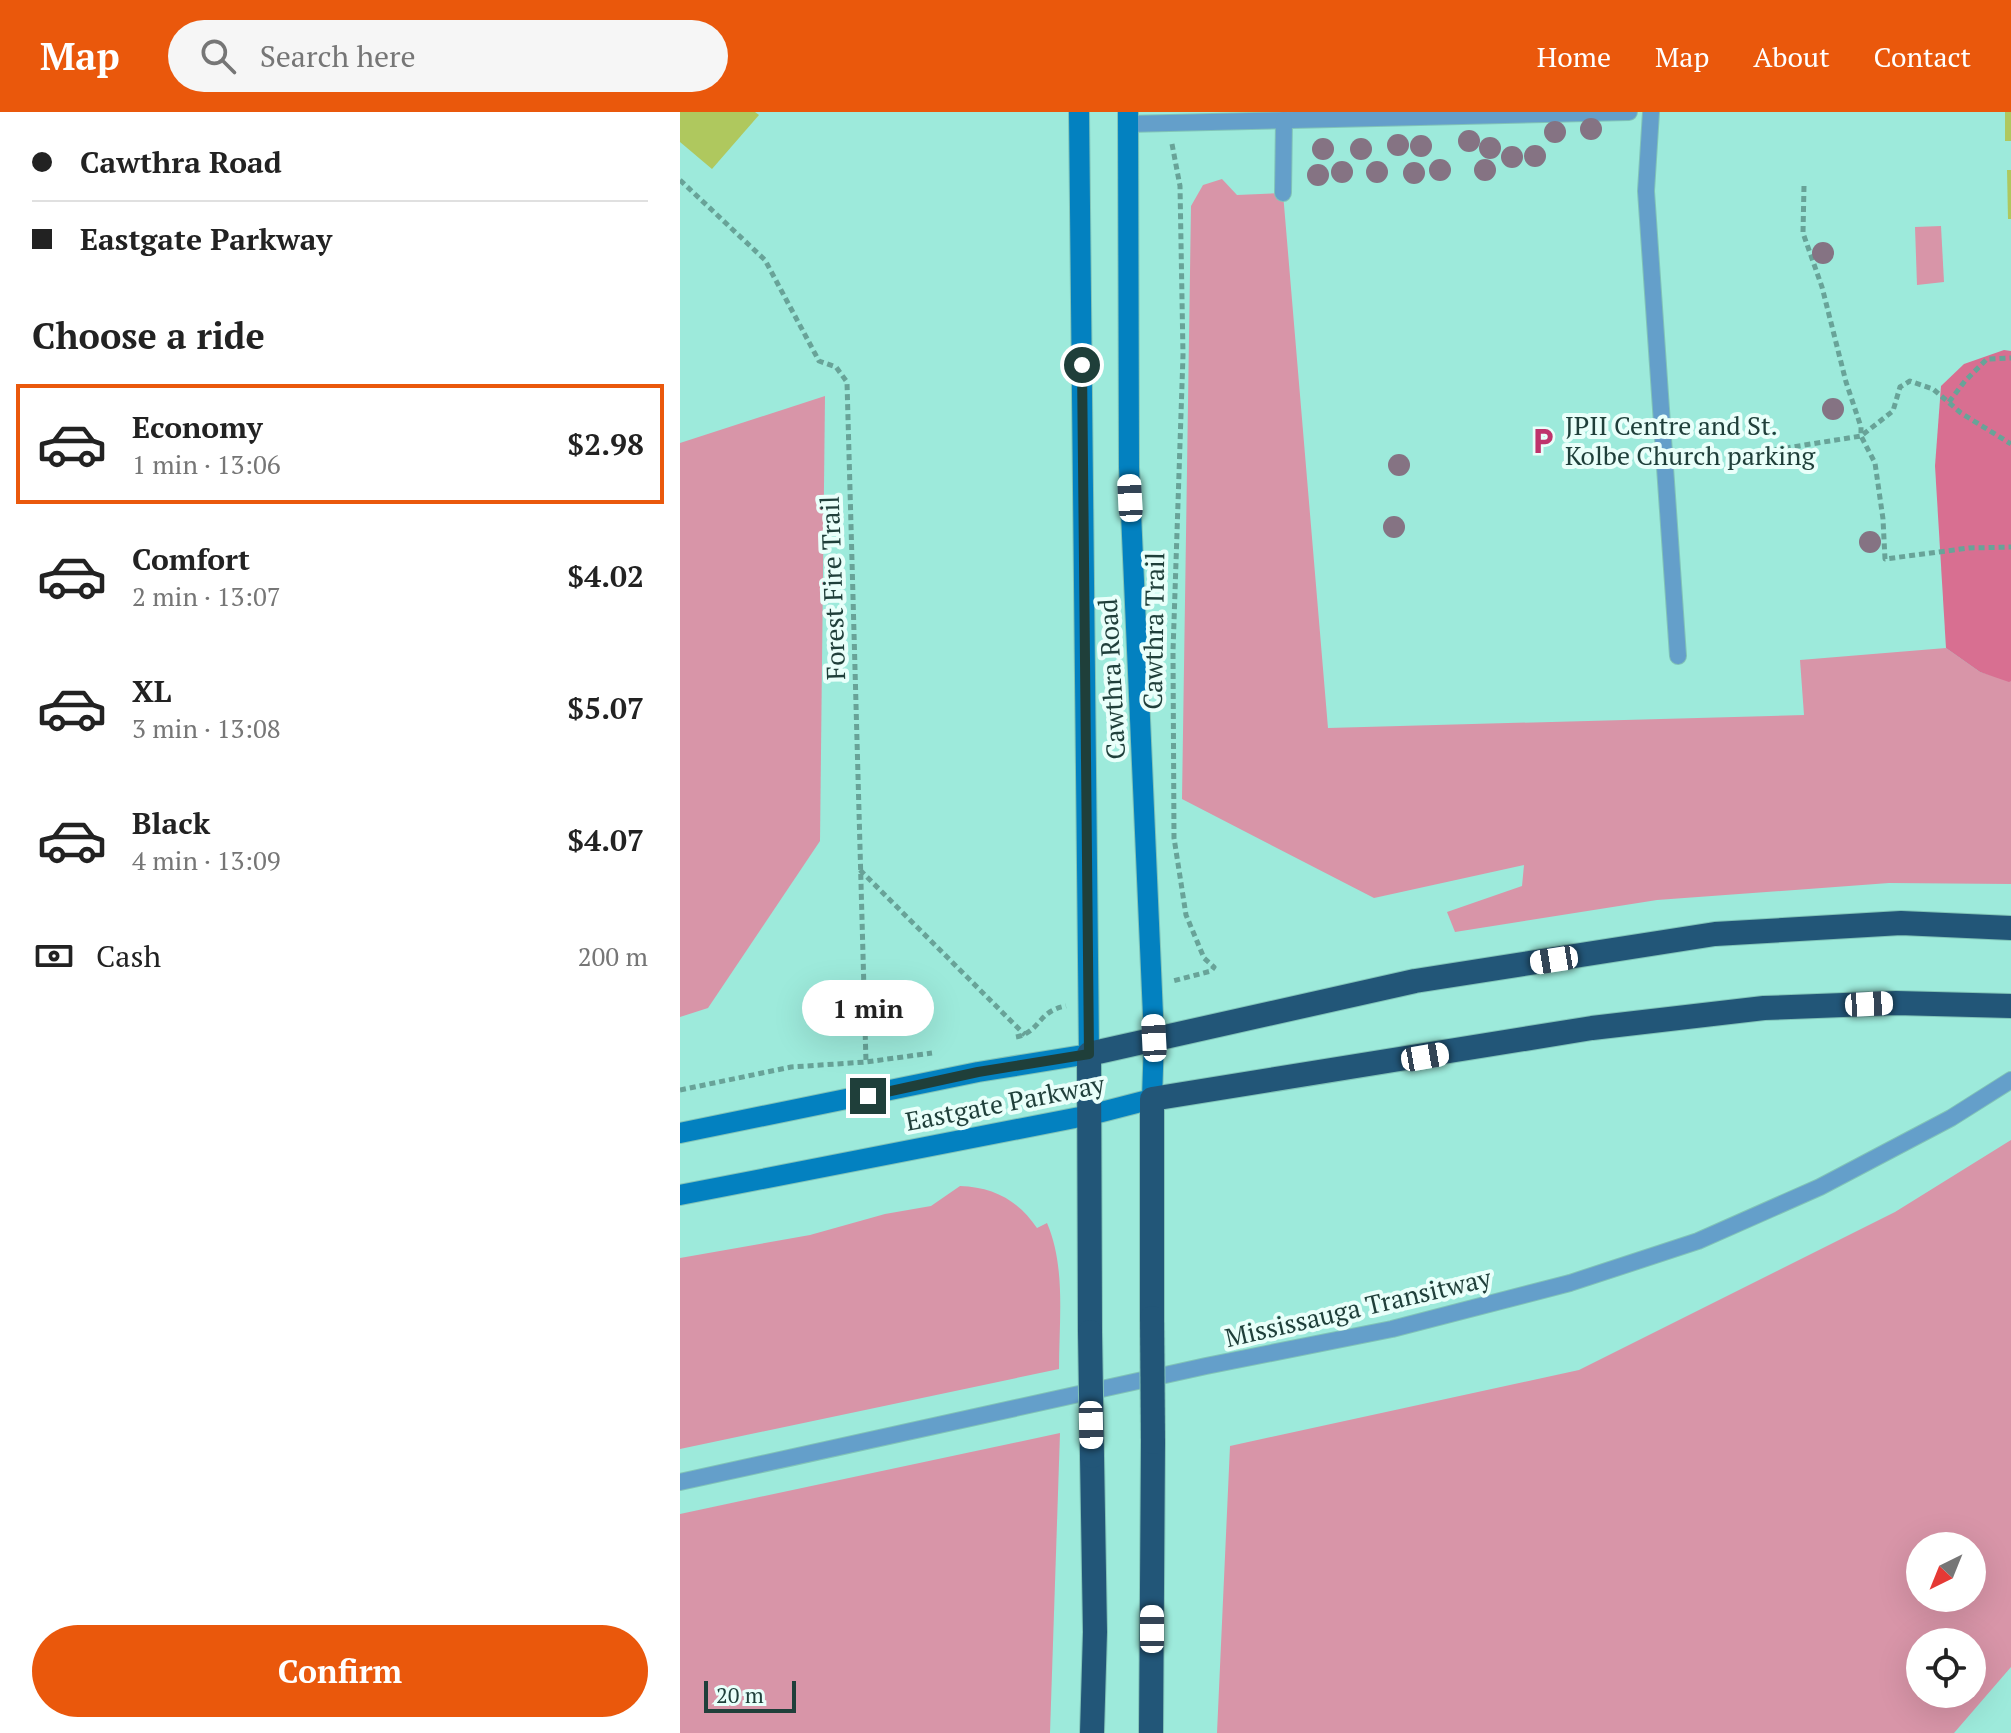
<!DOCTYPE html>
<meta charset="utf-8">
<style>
:root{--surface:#fff;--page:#f6f6f6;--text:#222;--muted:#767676;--line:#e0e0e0;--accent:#ea580c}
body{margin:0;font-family:"PT Serif",serif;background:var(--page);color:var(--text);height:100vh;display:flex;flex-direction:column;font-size:30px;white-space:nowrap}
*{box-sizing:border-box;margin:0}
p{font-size:26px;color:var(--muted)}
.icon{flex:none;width:44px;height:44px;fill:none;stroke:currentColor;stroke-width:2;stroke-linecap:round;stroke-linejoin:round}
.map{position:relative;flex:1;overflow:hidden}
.details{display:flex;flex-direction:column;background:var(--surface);width:680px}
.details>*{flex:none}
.hud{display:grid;align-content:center;height:176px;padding:0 32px;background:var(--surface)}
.needle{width:52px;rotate:223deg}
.controls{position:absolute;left:1226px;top:1420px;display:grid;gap:16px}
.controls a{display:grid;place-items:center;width:80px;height:80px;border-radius:50%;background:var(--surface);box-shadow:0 8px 32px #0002;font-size:40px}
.scale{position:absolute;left:24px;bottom:20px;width:92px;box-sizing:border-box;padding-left:8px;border:4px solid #1f3f3a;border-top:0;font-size:22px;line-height:28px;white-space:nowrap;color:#1f3f3a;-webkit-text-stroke:6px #e9fffa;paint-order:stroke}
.end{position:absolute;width:36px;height:36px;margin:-18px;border:10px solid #1f3f3a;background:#fff;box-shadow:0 0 0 4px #fff}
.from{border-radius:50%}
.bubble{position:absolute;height:56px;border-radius:28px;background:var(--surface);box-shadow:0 8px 32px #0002;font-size:26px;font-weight:700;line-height:56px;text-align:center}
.car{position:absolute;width:24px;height:48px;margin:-24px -12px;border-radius:10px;box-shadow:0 0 6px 2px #0007;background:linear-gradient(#fff 24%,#345 0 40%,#fff 0 76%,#345 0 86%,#fff 0)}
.hud b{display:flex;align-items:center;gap:28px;height:76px;font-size:30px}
.hud b+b{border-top:2px solid var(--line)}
.hud i{width:20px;height:20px;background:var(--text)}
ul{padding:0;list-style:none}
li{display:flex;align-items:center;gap:24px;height:120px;margin:0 16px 12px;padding:0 16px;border:4px solid transparent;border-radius:0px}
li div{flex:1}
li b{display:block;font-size:30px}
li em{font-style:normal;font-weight:700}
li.active{border-color:var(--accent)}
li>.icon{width:72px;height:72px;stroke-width:1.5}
h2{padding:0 32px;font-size:36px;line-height:96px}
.pay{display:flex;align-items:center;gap:20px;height:88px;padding:0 32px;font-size:30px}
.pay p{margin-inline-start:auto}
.cta{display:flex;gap:16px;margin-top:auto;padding:16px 32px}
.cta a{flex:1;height:92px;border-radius:48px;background:var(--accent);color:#fff;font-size:32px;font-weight:700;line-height:92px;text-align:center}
header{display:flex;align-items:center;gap:48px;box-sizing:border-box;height:112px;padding:0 40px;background:var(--accent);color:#fff}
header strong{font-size:38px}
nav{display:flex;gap:44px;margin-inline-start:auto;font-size:28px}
.search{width:560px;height:72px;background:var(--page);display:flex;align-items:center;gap:20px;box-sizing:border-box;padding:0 28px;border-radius:44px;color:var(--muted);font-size:30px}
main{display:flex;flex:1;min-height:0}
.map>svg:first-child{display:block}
.green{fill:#d895a8;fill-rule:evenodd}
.forest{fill:#d86f91}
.building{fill:#afc85e}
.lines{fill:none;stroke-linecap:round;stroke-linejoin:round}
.lane-casing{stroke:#81c4b8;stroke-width:18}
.secondary-casing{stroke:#81c4b8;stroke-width:22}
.highway-casing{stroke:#81c4b8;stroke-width:26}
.path{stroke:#68a398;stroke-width:5;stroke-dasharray:6 4;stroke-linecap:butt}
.lane{stroke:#649fca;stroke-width:16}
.secondary{stroke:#0381c0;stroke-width:20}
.highway{stroke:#225678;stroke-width:24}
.highway-bridge-casing{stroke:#81c4b8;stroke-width:26;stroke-linecap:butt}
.highway-bridge{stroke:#225678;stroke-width:24}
.tree{fill:#857383}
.route{stroke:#1f3f3a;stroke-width:10}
.labels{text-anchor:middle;stroke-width:8;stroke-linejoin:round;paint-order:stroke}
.poi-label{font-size:26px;fill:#1f3f3a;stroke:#e9fffa;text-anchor:start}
.street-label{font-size:26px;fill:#1f3f3a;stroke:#e9fffa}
</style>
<header>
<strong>Map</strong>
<div class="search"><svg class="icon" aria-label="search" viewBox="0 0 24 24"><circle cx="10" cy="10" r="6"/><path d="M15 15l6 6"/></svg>Search here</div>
<nav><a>Home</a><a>Map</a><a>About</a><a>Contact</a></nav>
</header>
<main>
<section class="details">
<div class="hud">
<b><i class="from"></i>Cawthra Road</b>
<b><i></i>Eastgate Parkway</b>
</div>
<h2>Choose a ride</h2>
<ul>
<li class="active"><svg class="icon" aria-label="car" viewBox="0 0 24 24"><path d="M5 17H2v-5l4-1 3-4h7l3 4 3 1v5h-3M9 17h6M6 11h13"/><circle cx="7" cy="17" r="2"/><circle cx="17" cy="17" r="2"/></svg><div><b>Economy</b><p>1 min · 13:06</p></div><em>$2.98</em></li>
<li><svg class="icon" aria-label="car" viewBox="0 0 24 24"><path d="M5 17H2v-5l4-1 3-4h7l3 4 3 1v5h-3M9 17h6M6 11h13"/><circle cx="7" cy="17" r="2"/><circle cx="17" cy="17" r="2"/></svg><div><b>Comfort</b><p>2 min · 13:07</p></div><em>$4.02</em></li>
<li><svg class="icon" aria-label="car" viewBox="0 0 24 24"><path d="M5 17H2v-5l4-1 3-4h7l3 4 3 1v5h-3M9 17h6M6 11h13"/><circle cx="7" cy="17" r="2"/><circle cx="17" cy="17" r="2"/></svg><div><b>XL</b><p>3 min · 13:08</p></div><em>$5.07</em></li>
<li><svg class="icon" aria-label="car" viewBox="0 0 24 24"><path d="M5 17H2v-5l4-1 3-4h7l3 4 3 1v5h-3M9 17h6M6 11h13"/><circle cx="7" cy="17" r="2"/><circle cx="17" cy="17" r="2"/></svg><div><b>Black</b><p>4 min · 13:09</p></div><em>$4.07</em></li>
</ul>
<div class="pay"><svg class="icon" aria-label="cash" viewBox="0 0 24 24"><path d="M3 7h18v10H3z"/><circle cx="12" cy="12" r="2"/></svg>Cash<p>200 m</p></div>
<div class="cta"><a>Confirm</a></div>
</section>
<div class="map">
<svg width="1331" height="1621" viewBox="0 0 1331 1621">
<rect width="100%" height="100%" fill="#9deadb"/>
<g class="green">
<polygon points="542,67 557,83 603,81 648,616 1124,603 1120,548 1266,536 1300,560 1331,569 1331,772 1209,771 977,788 775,820 767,800 842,774 844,753 694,786 502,687 511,94 523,73"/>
<polygon points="1261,114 1264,170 1237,173 1235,115"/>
<polygon points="145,284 140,729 28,896 0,905 0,331"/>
<path d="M 1331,1028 L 1331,1555 L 1274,1621 L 537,1621 L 550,1334 L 899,1258 L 1215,1100 ZM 1240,1434 L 1292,1434 L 1292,1486 L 1240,1486 ZM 1240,1530 L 1292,1530 L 1292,1582 L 1240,1582 Z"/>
<path d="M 280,1074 C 313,1075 338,1088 357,1116 L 367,1111 C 386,1155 379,1209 379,1257 L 0,1337 L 0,1146 L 130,1123 L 205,1102 L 251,1094 Z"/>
<polygon points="380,1321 370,1621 0,1621 0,1402"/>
</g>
<polygon class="forest" points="1324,238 1331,239 1331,569 1329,570 1300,560 1266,536 1255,354 1261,274 1284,252"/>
<g class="building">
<polygon points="0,0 75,0 79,3 32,57 0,30"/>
<rect x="1325" y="0" width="6" height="29"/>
<polygon points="1327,58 1331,58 1331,107 1328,107"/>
</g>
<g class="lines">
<g class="lane-casing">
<g id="lane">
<polyline points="971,0 966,79 998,544"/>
<polyline points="448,12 949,0"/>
<polyline points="603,81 604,8"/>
<polyline points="0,1370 526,1254 712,1217 890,1171 1018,1129 1140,1075 1271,1006 1331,968"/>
</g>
</g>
<g class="secondary-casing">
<g id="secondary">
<polyline points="0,1021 298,960 409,942 399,0"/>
<polyline points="0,1083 410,1003 472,987 474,926 449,355 448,0"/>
</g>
</g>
<g class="highway-casing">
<g id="highway">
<polyline points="472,1206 472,987 912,916 1084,896 1216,891 1331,894"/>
<polyline points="410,1220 409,942 735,869 1035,822 1221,811 1331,816"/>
<polyline points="412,1344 415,1520 412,1621"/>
<polyline points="471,1621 473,1330"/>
</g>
</g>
<g class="path">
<polyline points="492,32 500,74 503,243 493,539 494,726 506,803 524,846 534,855 531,859 493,869"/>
<polyline points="0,68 85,148 139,249 156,255 167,270 186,950"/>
<polyline points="1124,74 1123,121 1142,175 1166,270 1181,315 1181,324 1195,351 1203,407 1205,447 1289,436 1331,435"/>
<polyline points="1269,290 1285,269 1307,247 1331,246"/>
<polyline points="1006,352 1181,324 1213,299 1220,275 1230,269 1253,277 1281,301 1331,332"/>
<polyline points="180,758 345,923"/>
<path d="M 336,925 C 361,920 357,899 386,894"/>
<polyline points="0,978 111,955 186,950 252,941"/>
</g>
<use href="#lane" class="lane"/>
<use href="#secondary" class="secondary"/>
<use href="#highway" class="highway"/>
<g class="highway-bridge-casing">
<g id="highway-bridge">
<polyline points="472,1206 473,1330"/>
<polyline points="410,1220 412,1344"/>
</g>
</g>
<use href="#highway-bridge" class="highway-bridge"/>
</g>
<g class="tree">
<circle cx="911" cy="17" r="11"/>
<circle cx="875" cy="20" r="11"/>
<circle cx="789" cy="29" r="11"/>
<circle cx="718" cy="33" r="11"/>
<circle cx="741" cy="34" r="11"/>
<circle cx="810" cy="36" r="11"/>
<circle cx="643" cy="37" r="11"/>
<circle cx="681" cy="37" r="11"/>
<circle cx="855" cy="44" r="11"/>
<circle cx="832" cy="45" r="11"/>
<circle cx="760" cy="58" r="11"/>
<circle cx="805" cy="58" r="11"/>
<circle cx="662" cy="60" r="11"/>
<circle cx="697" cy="60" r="11"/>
<circle cx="734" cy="61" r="11"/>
<circle cx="638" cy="63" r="11"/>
<circle cx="1143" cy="141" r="11"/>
<circle cx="1153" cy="297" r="11"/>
<circle cx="719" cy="353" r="11"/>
<circle cx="714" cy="415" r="11"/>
<circle cx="1190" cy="430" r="11"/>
</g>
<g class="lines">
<polyline class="route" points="188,984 298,960 409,942 402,253"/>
</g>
<defs>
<g id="parking-bare" transform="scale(2.16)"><path d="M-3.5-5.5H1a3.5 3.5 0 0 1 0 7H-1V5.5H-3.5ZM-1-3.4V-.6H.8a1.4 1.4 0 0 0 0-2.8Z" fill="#bf346c" stroke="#e9fffa" stroke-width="2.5" paint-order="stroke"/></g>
</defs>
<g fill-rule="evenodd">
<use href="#parking-bare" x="863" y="329"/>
</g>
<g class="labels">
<g class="poi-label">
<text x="885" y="323">JPII Centre and St.<tspan x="885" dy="30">Kolbe Church parking</tspan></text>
</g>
<g class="street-label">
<text transform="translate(153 476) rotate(-92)" y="9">Forest Fire Trail</text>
<text transform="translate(474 519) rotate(-89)" y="9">Cawthra Trail</text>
<text transform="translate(432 567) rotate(-93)" y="9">Cawthra Road</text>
<text transform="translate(325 991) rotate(-11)" y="9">Eastgate Parkway</text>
<text transform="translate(678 1196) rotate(-13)" y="9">Mississauga Transitway</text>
</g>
</g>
</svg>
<div class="controls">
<a><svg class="needle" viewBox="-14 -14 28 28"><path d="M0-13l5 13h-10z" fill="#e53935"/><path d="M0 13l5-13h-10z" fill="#767676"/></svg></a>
<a><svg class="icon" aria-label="locate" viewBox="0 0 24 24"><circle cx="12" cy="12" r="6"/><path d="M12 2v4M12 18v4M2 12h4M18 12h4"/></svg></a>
</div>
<div class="scale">20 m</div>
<i class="end from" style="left:402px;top:253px"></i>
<i class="end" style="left:188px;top:984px"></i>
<div class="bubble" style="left:122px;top:868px;width:132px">1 min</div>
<i class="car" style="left:450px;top:386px;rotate:357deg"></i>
<i class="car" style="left:874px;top:848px;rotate:261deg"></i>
<i class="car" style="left:1189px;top:892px;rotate:87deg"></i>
<i class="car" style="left:474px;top:926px;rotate:357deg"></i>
<i class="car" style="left:745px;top:945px;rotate:80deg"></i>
<i class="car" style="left:411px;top:1313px;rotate:179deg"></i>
<i class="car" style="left:472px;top:1517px;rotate:0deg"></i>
</div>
</main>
